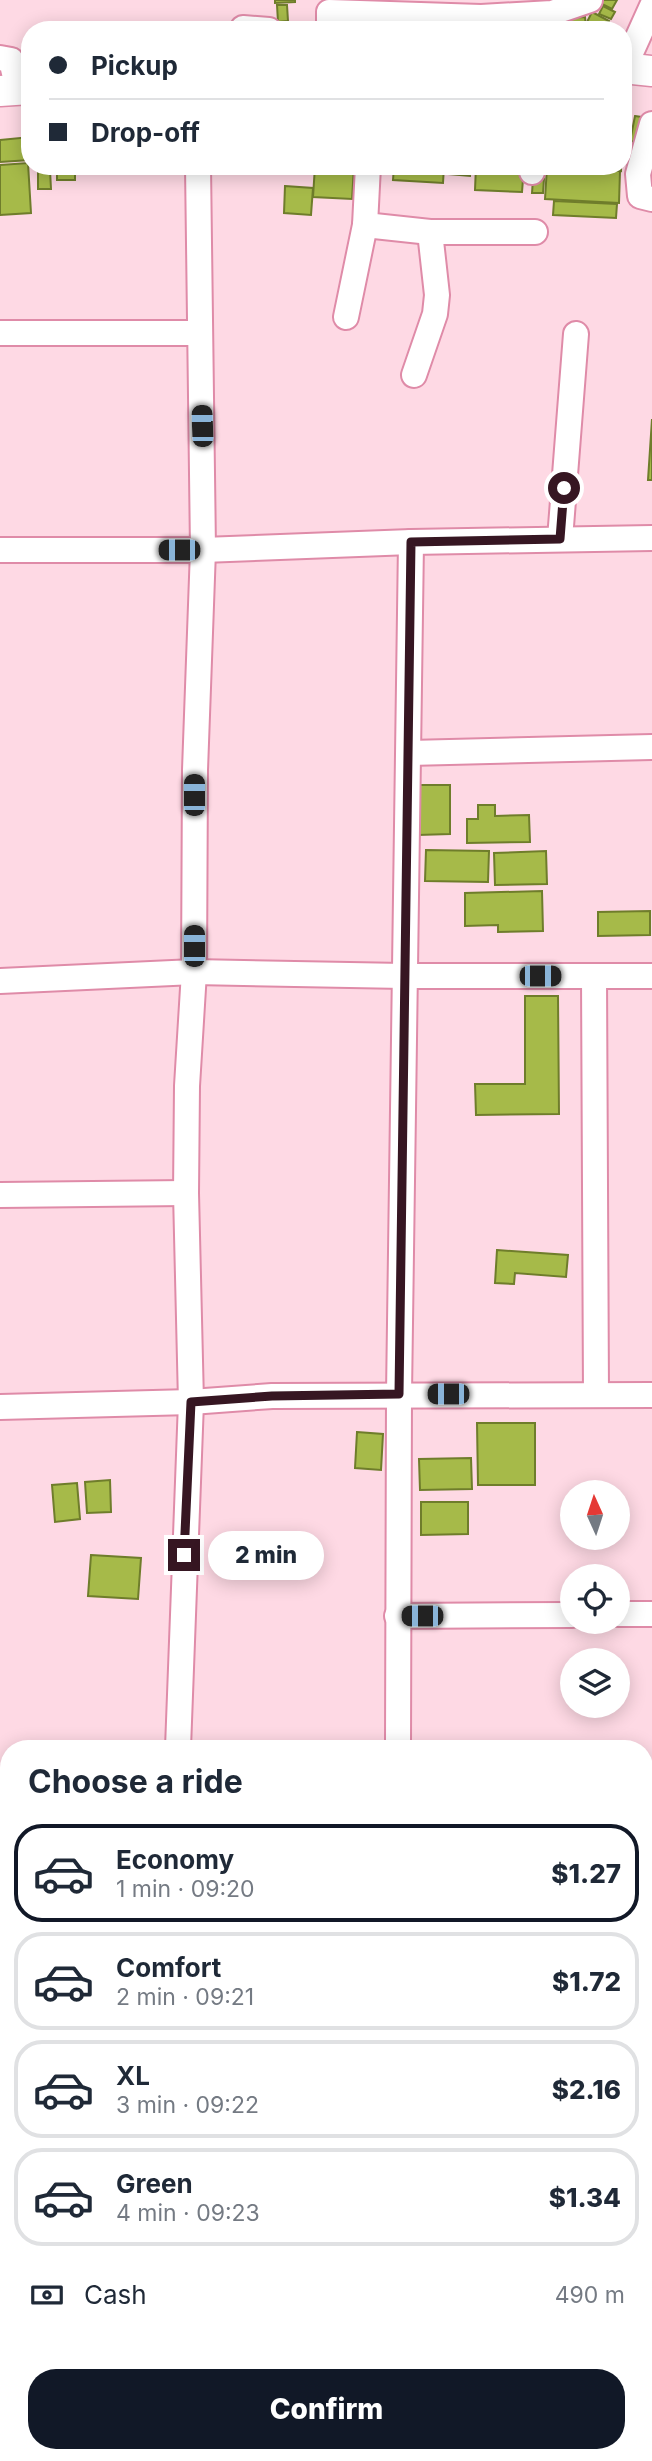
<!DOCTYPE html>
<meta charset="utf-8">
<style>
:root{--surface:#fff;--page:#f6f6f7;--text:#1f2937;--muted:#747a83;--line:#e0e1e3;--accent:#111827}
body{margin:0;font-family:Inter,sans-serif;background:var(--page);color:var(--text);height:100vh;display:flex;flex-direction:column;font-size:26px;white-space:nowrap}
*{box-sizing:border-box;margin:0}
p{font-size:23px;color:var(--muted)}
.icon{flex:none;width:38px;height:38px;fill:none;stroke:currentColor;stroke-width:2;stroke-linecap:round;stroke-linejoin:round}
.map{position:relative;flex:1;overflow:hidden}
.drawer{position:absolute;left:0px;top:1740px;width:653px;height:723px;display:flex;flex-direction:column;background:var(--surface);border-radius:28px 28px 0 0;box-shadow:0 4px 18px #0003}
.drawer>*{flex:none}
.guide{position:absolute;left:21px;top:21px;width:611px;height:154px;border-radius:28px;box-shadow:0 4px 18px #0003;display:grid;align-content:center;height:154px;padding:0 28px;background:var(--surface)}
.needle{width:46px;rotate:357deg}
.controls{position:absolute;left:560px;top:1480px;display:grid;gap:14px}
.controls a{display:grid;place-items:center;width:70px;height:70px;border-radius:50%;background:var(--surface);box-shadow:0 4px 18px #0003;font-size:35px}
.end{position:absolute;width:32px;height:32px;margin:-16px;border:9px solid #361622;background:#fff;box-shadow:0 0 0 4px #fff}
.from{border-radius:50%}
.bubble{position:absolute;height:49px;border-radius:24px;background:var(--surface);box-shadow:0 4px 18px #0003;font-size:23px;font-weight:800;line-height:49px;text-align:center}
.car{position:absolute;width:21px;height:42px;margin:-21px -10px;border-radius:9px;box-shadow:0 0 5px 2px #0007;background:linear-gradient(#222 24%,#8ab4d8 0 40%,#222 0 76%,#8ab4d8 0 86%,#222 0)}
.guide b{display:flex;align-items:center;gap:24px;height:66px;font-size:26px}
.guide b+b{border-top:2px solid var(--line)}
.guide i{width:18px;height:18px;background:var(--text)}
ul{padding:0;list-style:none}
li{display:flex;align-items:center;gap:21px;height:98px;margin:0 14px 10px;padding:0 14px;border:4px solid var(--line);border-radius:28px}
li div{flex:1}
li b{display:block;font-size:26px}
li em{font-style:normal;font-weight:800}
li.current{border-color:var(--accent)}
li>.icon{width:63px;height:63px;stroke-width:1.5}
h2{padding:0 28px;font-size:32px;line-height:84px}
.pay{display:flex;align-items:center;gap:18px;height:77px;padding:0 28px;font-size:26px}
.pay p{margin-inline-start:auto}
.button{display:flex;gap:14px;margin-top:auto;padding:14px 28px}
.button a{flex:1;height:80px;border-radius:28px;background:var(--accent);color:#fff;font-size:28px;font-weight:800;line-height:80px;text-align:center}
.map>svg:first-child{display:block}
.building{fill:#a6ba49;stroke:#6f7d2b;stroke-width:2}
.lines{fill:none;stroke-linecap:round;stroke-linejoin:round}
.minor-casing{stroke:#df8ba8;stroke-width:28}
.major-casing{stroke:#df8ba8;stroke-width:33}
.minor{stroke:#fff;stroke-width:24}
.major{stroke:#fff;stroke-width:30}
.route{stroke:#361622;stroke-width:9}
</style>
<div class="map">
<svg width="652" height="2461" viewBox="0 0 652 2461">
<rect width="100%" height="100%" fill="#fed9e4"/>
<g class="building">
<polygon points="275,0 295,0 295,2 275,3"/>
<polygon points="602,0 617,0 612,9 600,3"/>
<polygon points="277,5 287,5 288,21 278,22"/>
<polygon points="603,6 615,12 611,19 599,14"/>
<polygon points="592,12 609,21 604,30 587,22"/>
<polygon points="557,15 566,15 567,30 558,30"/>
<polygon points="585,17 586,28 567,29 566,18"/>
<polygon points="375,21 375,30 350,30 350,22"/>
<polygon points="547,21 557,21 558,30 547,30"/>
<rect x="150" y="26" width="16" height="4"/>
<polygon points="635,116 649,118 644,144 630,141"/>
<polygon points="623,123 628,124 623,157"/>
<polygon points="30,137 30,160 0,162 0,140"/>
<polygon points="28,163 31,213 0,215 0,165"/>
<polygon points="275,166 314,166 314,174 275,172"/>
<polygon points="315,166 354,166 352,199 313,197"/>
<polygon points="394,166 444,166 443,183 393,180"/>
<polygon points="450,166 470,166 470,176 449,174"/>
<polygon points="476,166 524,166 522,192 475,190"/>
<polygon points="604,166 621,166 621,171 604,168"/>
<polygon points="547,167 620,171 619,203 545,199"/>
<polygon points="75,168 75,180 57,180 57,169"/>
<polygon points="50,170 51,189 38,189 38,171"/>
<polygon points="533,179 544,179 543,193 532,193"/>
<polygon points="285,186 313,188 311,215 284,213"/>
<polygon points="554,201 617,204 616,218 553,215"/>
<polygon points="652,419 652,480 648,480"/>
<polygon points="418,785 450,785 450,834 418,835"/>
<polygon points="478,805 495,805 495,816 529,815 530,842 467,843 467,819 478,819"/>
<polygon points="426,850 489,851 488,882 425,881"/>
<polygon points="546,851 547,884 495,885 494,853"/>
<polygon points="542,891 543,931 498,932 498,925 465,926 465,893"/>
<polygon points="650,911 650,935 598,936 598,912"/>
<polygon points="525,996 558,996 559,1114 476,1115 475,1084 525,1084"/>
<polygon points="497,1250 568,1255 566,1277 515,1273 514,1284 495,1283"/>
<polygon points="477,1423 535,1423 535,1485 478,1485"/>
<polygon points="357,1432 383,1434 381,1470 355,1468"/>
<polygon points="471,1458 472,1489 420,1490 419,1459"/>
<polygon points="110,1480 111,1512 87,1513 85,1482"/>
<polygon points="77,1483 80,1519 55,1522 52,1485"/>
<polygon points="421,1502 468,1502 468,1534 421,1535"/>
<polygon points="91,1555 141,1558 138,1599 88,1596"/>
</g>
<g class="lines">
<g class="minor-casing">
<g id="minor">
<polyline points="243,28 269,30"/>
<polyline points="329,30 329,12 481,17 552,13 590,0"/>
<polyline points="0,58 11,60 18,90"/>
<polyline points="624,68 652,6"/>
<polyline points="652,124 638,174 640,196 652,199"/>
<polyline points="368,166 365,225 430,232 535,232"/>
<polyline points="531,166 532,172"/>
<polyline points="346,317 365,225"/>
<polyline points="0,333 199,333"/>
<polyline points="414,375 435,314 437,295 430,232"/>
<polyline points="560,539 576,334"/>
<polyline points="0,550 203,550 411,542 652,538"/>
<polyline points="409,753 652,747"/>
<polyline points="594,976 596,1395"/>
<polyline points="0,981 194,972 404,976 652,976"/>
<polyline points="0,1195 186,1193"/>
<polyline points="0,1407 191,1402 272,1396 652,1395"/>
<polyline points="618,1614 652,1614"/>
<polyline points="397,1616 572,1615"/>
<polyline points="178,1748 191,1402 186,1193 187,1086 194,972 195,770 203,550 198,166"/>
<polyline points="398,1748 399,1394 411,542"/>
<polyline points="644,1840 652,1840"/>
<polyline points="0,2039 9,2039"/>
<polyline points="644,2050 652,2051"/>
<polyline points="0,2259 9,2259"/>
<polyline points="162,2461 162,2454"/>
<polyline points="382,2461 383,2454"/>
<polyline points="592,2461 592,2454"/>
</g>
</g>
<g class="major-casing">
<g id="major">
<polyline points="623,68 652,71"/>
<polyline points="0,91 30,89"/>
</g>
</g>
<use href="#minor" class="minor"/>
<use href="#major" class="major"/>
</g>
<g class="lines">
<polyline class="route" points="184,1555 191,1402 272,1396 399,1394 411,542 560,539 564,488"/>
</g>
</svg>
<div class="controls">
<a><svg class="needle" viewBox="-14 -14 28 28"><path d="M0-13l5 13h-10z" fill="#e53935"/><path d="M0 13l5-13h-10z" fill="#747a83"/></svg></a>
<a><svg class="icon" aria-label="locate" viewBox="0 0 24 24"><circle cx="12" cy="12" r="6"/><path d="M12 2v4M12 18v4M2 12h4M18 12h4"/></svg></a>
<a><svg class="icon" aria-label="layers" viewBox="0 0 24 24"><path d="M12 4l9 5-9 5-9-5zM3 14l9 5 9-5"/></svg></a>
</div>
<i class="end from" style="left:564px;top:488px"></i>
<i class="end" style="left:184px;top:1555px"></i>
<div class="bubble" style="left:208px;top:1531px;width:116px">2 min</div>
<i class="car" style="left:202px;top:426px;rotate:358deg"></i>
<i class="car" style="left:179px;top:550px;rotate:270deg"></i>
<i class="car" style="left:194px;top:795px;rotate:0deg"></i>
<i class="car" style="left:194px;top:946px;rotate:0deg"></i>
<i class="car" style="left:540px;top:976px;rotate:90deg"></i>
<i class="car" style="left:448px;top:1394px;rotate:270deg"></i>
<i class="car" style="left:422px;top:1616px;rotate:270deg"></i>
<div class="guide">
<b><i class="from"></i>Pickup</b>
<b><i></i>Drop-off</b>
</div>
<section class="drawer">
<h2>Choose a ride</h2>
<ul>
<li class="current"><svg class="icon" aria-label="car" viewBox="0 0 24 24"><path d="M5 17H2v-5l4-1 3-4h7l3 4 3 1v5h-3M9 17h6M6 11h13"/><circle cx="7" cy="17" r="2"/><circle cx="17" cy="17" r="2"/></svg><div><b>Economy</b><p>1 min · 09:20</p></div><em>$1.27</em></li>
<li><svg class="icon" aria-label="car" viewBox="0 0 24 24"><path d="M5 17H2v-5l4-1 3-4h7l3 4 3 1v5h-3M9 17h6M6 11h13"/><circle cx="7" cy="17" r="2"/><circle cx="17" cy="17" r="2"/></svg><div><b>Comfort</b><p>2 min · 09:21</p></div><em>$1.72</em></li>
<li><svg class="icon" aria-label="car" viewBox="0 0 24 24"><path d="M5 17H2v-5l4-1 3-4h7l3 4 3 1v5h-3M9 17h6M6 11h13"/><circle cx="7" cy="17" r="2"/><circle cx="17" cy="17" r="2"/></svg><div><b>XL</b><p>3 min · 09:22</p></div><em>$2.16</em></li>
<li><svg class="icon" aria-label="car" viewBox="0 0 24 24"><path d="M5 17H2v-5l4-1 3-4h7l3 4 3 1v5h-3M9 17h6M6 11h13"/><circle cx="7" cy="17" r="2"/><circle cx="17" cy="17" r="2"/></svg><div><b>Green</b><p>4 min · 09:23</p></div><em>$1.34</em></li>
</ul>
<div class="pay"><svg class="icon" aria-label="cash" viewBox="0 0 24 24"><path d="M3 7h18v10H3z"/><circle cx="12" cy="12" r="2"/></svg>Cash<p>490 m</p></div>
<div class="button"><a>Confirm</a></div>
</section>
</div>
